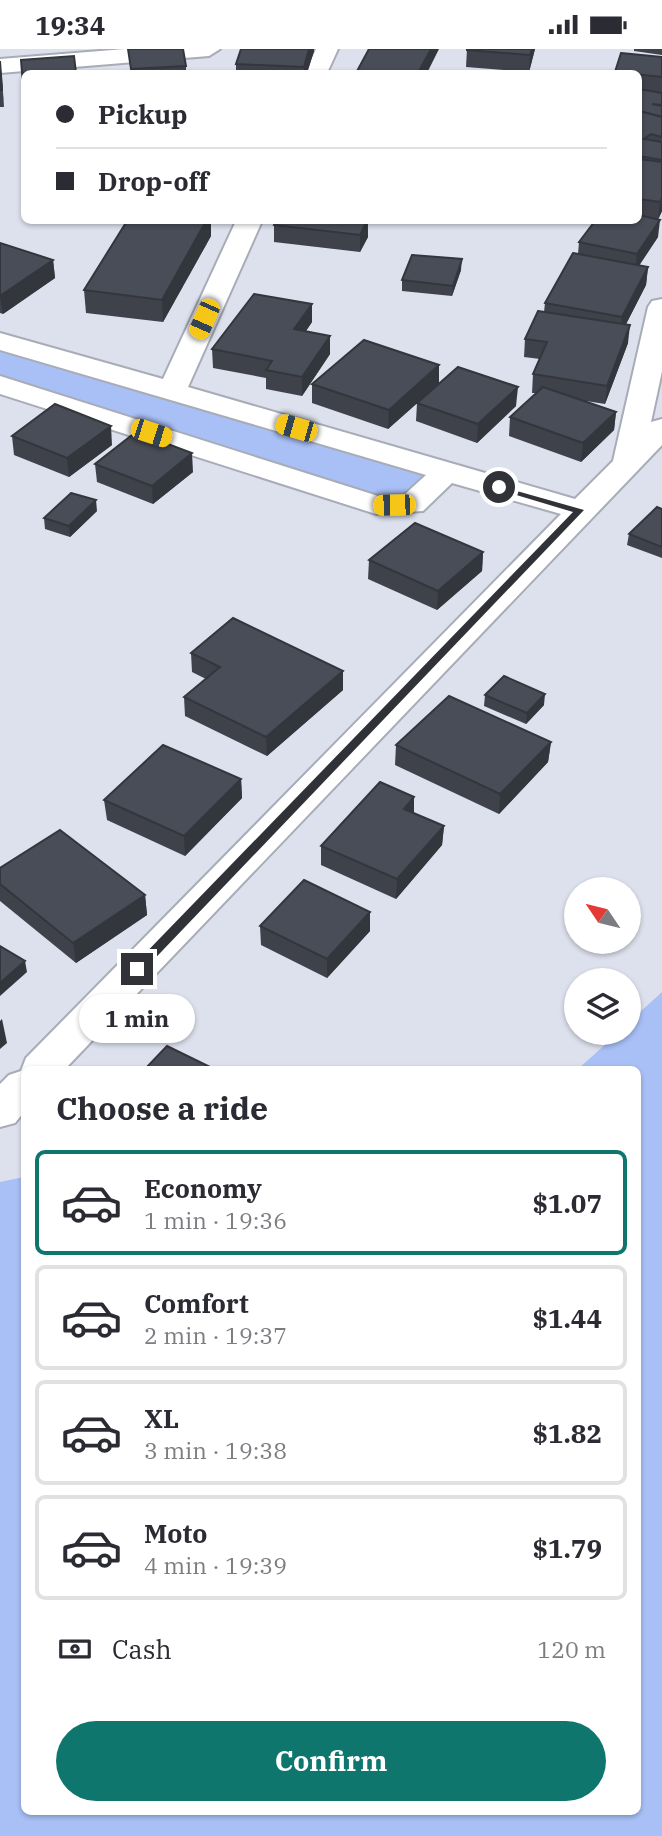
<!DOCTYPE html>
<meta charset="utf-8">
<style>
:root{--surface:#fff;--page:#f2f2f3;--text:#2b2b33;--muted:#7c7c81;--line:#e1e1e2;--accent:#0f766e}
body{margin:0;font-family:"IBM Plex Serif",serif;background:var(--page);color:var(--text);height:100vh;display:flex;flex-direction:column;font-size:26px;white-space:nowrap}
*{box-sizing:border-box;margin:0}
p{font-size:23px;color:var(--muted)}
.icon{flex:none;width:38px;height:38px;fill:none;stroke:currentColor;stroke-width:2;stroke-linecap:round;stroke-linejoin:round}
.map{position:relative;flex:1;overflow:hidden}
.drawer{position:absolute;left:21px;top:1017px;width:620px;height:749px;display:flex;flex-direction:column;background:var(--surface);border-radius:10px;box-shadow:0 2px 5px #0004}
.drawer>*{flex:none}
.guide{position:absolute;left:21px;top:21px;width:621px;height:154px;border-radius:10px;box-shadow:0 2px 5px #0004;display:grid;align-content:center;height:154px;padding:0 35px;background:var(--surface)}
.needle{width:46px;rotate:305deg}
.controls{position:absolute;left:564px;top:828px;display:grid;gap:14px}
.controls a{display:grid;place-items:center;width:77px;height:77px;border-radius:50%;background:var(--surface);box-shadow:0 2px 5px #0004;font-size:35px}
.end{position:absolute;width:32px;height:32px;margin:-16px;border:9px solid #303237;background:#fff;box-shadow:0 0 0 4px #fff}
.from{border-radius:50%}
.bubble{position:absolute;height:49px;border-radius:24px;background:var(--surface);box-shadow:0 2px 5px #0004;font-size:23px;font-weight:700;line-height:49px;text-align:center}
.car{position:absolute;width:21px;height:42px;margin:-21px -10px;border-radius:9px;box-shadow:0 0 5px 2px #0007;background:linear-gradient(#f5c518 24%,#345 0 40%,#f5c518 0 76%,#345 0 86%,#f5c518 0)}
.guide b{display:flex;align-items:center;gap:24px;height:66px;font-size:26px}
.guide b+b{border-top:2px solid var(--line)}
.guide i{width:18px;height:18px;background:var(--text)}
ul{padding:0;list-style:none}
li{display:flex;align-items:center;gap:21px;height:105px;margin:0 14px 10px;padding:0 21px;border:4px solid var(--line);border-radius:10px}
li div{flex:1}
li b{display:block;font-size:26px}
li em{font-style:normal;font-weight:700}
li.on{border-color:var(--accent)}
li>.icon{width:63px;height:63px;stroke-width:1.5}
h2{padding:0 35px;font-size:32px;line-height:84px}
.pay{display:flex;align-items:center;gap:18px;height:77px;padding:0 35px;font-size:26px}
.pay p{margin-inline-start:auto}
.primary-button{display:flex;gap:14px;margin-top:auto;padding:14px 35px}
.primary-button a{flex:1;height:80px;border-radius:42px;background:var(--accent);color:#fff;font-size:28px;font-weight:700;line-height:80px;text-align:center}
.status{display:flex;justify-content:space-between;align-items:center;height:49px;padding:0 35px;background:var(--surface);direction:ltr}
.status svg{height:19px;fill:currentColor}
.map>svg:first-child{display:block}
.green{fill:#a9c0f6}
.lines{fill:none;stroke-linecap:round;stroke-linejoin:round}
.minor-casing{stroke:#a7acb7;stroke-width:4}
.minor{fill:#fff;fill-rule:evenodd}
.wall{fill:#3f424b}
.shaded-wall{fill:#33363d}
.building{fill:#494d57;stroke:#33363d;stroke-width:2}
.route{fill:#303237}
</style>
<div class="status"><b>19:34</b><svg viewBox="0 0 49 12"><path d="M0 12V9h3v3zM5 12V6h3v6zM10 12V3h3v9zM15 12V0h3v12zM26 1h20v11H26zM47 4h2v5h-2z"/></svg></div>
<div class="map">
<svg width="662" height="1787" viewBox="0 0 662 1787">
<rect width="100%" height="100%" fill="#dce1ed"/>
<g class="green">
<polygon points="0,292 446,423 412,455 376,456 0,336"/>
<polygon points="662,943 662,1787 0,1787 0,1133 24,1128 24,1762 637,1762 637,1020 578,1020 618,984 628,984 628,974"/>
</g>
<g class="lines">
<g class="minor-casing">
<g id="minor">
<polygon points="125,0 220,0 209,7 0,24 0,10"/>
<polygon points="316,0 338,0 327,24 305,24"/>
<polygon points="236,172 262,172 188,338 575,450 613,412 648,258 652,252 662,250 662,322 651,373 662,370 662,396 65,1020 24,1020 24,1063 15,1074 0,1078 0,1035 9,1026 21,1022 26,1009 561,465 452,434 423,462 376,465 0,345 0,327 378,447 404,446 426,426 0,301 0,284 163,330"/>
</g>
</g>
<use href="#minor" class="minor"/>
</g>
<g class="wall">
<polygon points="128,0 186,17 186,24 131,24"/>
<polygon points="467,0 535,0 529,23 466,18"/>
<polygon points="634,0 662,0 662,6 634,2"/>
<polygon points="314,2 307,24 236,24 236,15"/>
<polygon points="662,8 662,162 658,170 658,188 639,216 648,218 646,236 626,275 628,294 605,355 586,352 616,363 614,381 581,413 509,387 510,368 536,344 532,344 533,325 540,310 524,308 525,290 544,263 545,254 578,205 579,193 639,172 639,24 615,24 615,23"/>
<polygon points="0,12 4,58 0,58"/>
<polygon points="24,24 24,53 23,36"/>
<polygon points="276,172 368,172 368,188 360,203 274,193 274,176"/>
<polygon points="211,187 163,273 86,264 84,241"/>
<polygon points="0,194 53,211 55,229 3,265 0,264"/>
<polygon points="461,221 452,247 402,242 402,231"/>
<polygon points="312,273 306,282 330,305 302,347 266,340 266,329 213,319 212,300"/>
<polygon points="312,335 439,335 516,357 477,394 416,372 417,354 388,380 312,354"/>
<polygon points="12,387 112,396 69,428 14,406"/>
<polygon points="95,415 193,423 153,455 97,433"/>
<polygon points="662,460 662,509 627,496 629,485"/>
<polygon points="97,462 70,488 45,480 44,469"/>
<polygon points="483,503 482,522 437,561 368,530 369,511"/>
<polygon points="191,604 343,622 343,641 267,707 185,667 184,648 206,630 192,623"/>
<polygon points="485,646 544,656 526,675 484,657"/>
<polygon points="551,693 548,713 499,765 395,716 396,696"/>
<polygon points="241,730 242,749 185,807 107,771 104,751"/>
<polygon points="414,748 414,764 444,777 442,796 396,850 321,816 321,797"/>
<polygon points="0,819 145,846 147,866 76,914 0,852"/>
<polygon points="260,877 370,882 327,929 261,896"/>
</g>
<g class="shaded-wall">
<polygon points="309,0 314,0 314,2 307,24 304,24 304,18"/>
<polygon points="431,0 439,0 427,24 418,24"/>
<polygon points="532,0 535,0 529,23 530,6"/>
<polygon points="0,12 2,29 4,58 2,41"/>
<polygon points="662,149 662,162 658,171 660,153"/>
<polygon points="660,171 658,188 635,223 637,205"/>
<polygon points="206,172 211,172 211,187 163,273 162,251"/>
<polygon points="367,172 368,188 360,203 360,186"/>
<polygon points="462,210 461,221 452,247 453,237"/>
<polygon points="53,211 55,229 3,265 0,247"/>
<polygon points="648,218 646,236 620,287 622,268"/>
<polygon points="312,255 312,273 294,299 294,280"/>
<polygon points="630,276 628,294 605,355 607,337"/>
<polygon points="330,287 330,305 302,347 302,328"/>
<polygon points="439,316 439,335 388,380 389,361"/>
<polygon points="518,338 516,357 477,394 478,375"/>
<polygon points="616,363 614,381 581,413 583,394"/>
<polygon points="111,377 112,396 69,428 67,409"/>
<polygon points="192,404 193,423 153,455 152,437"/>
<polygon points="96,451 97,462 70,488 69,477"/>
<polygon points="483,503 482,522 437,561 438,542"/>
<polygon points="343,622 343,641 267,707 266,688"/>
<polygon points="545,645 544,656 526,675 527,664"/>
<polygon points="551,693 548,713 499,765 500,745"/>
<polygon points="241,730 242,749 185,807 184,787"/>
<polygon points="414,748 414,767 404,760"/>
<polygon points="444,777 442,796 396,850 397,830"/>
<polygon points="145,846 147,866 76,914 73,894"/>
<polygon points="370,863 370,882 327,929 327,910"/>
<polygon points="25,912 27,923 0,947 0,934"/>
<polygon points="2,970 7,994 0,1000 0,972"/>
</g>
<g class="building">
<polygon points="128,0 183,0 186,17 131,20"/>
<polygon points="241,0 309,0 304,18 236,15"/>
<polygon points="369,0 431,0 418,24 356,24"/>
<polygon points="467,0 532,0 530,6 467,1"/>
<polygon points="621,4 662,8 662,28 615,23"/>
<polygon points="74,7 76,24 24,24 24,36 23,36 21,11"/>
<polygon points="0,12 2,41 0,41"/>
<polygon points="639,40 662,44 662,56 652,55 662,57 662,68 639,62"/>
<polygon points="639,62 662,68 662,88 651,85 644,90 662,93 662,111 639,107"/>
<polygon points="639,110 662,113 662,149 660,153 639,150"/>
<polygon points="639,166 660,171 637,205 579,193 595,172 639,172"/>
<polygon points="127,172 206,172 162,251 84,241"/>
<polygon points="276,172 367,172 360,186 274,176"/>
<polygon points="0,194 53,211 0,247"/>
<polygon points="573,204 648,218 622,268 545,254"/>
<polygon points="412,206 462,210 453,237 402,231"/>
<polygon points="254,245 312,255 294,280 330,287 302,328 266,321 272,312 212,300"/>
<polygon points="538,262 630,276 607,337 533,325 547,293 525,290"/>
<polygon points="364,291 439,316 389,361 312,335"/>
<polygon points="458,318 518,338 478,375 417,354"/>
<polygon points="543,338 616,363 583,394 510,368"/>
<polygon points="55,355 111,377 67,409 12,387"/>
<polygon points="136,383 192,404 152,437 95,415"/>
<polygon points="71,444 96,451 69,477 44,469"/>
<polygon points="657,458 662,460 662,498 629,485"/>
<polygon points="415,474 483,503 438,542 369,511"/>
<polygon points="233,569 343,622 266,688 184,648 220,618 191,604"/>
<polygon points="504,627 545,645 527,664 485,646"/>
<polygon points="449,647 551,693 500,745 396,696"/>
<polygon points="163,696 241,730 184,787 104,751"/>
<polygon points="380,733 414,748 404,760 444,777 397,830 321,797"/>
<polygon points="60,781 145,846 73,894 0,835 0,819"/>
<polygon points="304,831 370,863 327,910 260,877"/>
<polygon points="0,897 25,912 0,934"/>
<polygon points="167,997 214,1020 145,1020"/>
</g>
<polygon class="route" points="496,436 584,461 141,924 133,924 133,917 573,463 496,440"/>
</svg>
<div class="controls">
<a><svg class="needle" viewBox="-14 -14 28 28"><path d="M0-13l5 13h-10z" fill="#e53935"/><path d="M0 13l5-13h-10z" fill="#7c7c81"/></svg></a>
<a><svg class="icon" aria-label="layers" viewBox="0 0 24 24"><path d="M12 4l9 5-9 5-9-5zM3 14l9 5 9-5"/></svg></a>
</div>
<i class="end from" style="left:499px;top:438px"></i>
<i class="end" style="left:137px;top:920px"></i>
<div class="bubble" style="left:79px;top:945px;width:116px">1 min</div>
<i class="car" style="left:204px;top:270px;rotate:204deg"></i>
<i class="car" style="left:296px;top:379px;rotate:286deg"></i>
<i class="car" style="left:151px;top:384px;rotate:108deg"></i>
<i class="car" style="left:394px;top:456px;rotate:269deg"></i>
<div class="guide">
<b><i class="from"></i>Pickup</b>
<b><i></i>Drop-off</b>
</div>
<section class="drawer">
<h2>Choose a ride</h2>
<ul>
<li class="on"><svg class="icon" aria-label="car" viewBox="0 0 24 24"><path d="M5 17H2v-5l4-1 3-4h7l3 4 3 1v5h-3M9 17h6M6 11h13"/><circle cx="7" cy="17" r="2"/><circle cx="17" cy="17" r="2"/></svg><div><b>Economy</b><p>1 min · 19:36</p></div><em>$1.07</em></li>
<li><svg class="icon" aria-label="car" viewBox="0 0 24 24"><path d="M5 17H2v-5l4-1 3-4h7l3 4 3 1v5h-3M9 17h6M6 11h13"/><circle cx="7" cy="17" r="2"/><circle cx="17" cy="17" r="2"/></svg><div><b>Comfort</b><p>2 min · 19:37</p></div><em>$1.44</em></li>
<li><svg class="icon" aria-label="car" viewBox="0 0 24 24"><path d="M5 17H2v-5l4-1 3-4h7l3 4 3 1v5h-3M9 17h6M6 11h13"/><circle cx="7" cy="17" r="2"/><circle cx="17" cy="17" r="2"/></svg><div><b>XL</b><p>3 min · 19:38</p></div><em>$1.82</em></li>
<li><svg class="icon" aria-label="car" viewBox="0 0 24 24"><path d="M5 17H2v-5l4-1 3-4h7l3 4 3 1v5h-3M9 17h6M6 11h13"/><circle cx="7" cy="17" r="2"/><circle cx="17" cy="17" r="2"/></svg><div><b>Moto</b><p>4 min · 19:39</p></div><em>$1.79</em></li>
</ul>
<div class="pay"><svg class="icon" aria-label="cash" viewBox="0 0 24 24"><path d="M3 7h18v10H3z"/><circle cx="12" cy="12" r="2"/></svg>Cash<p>120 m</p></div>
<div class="primary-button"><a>Confirm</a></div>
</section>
</div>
